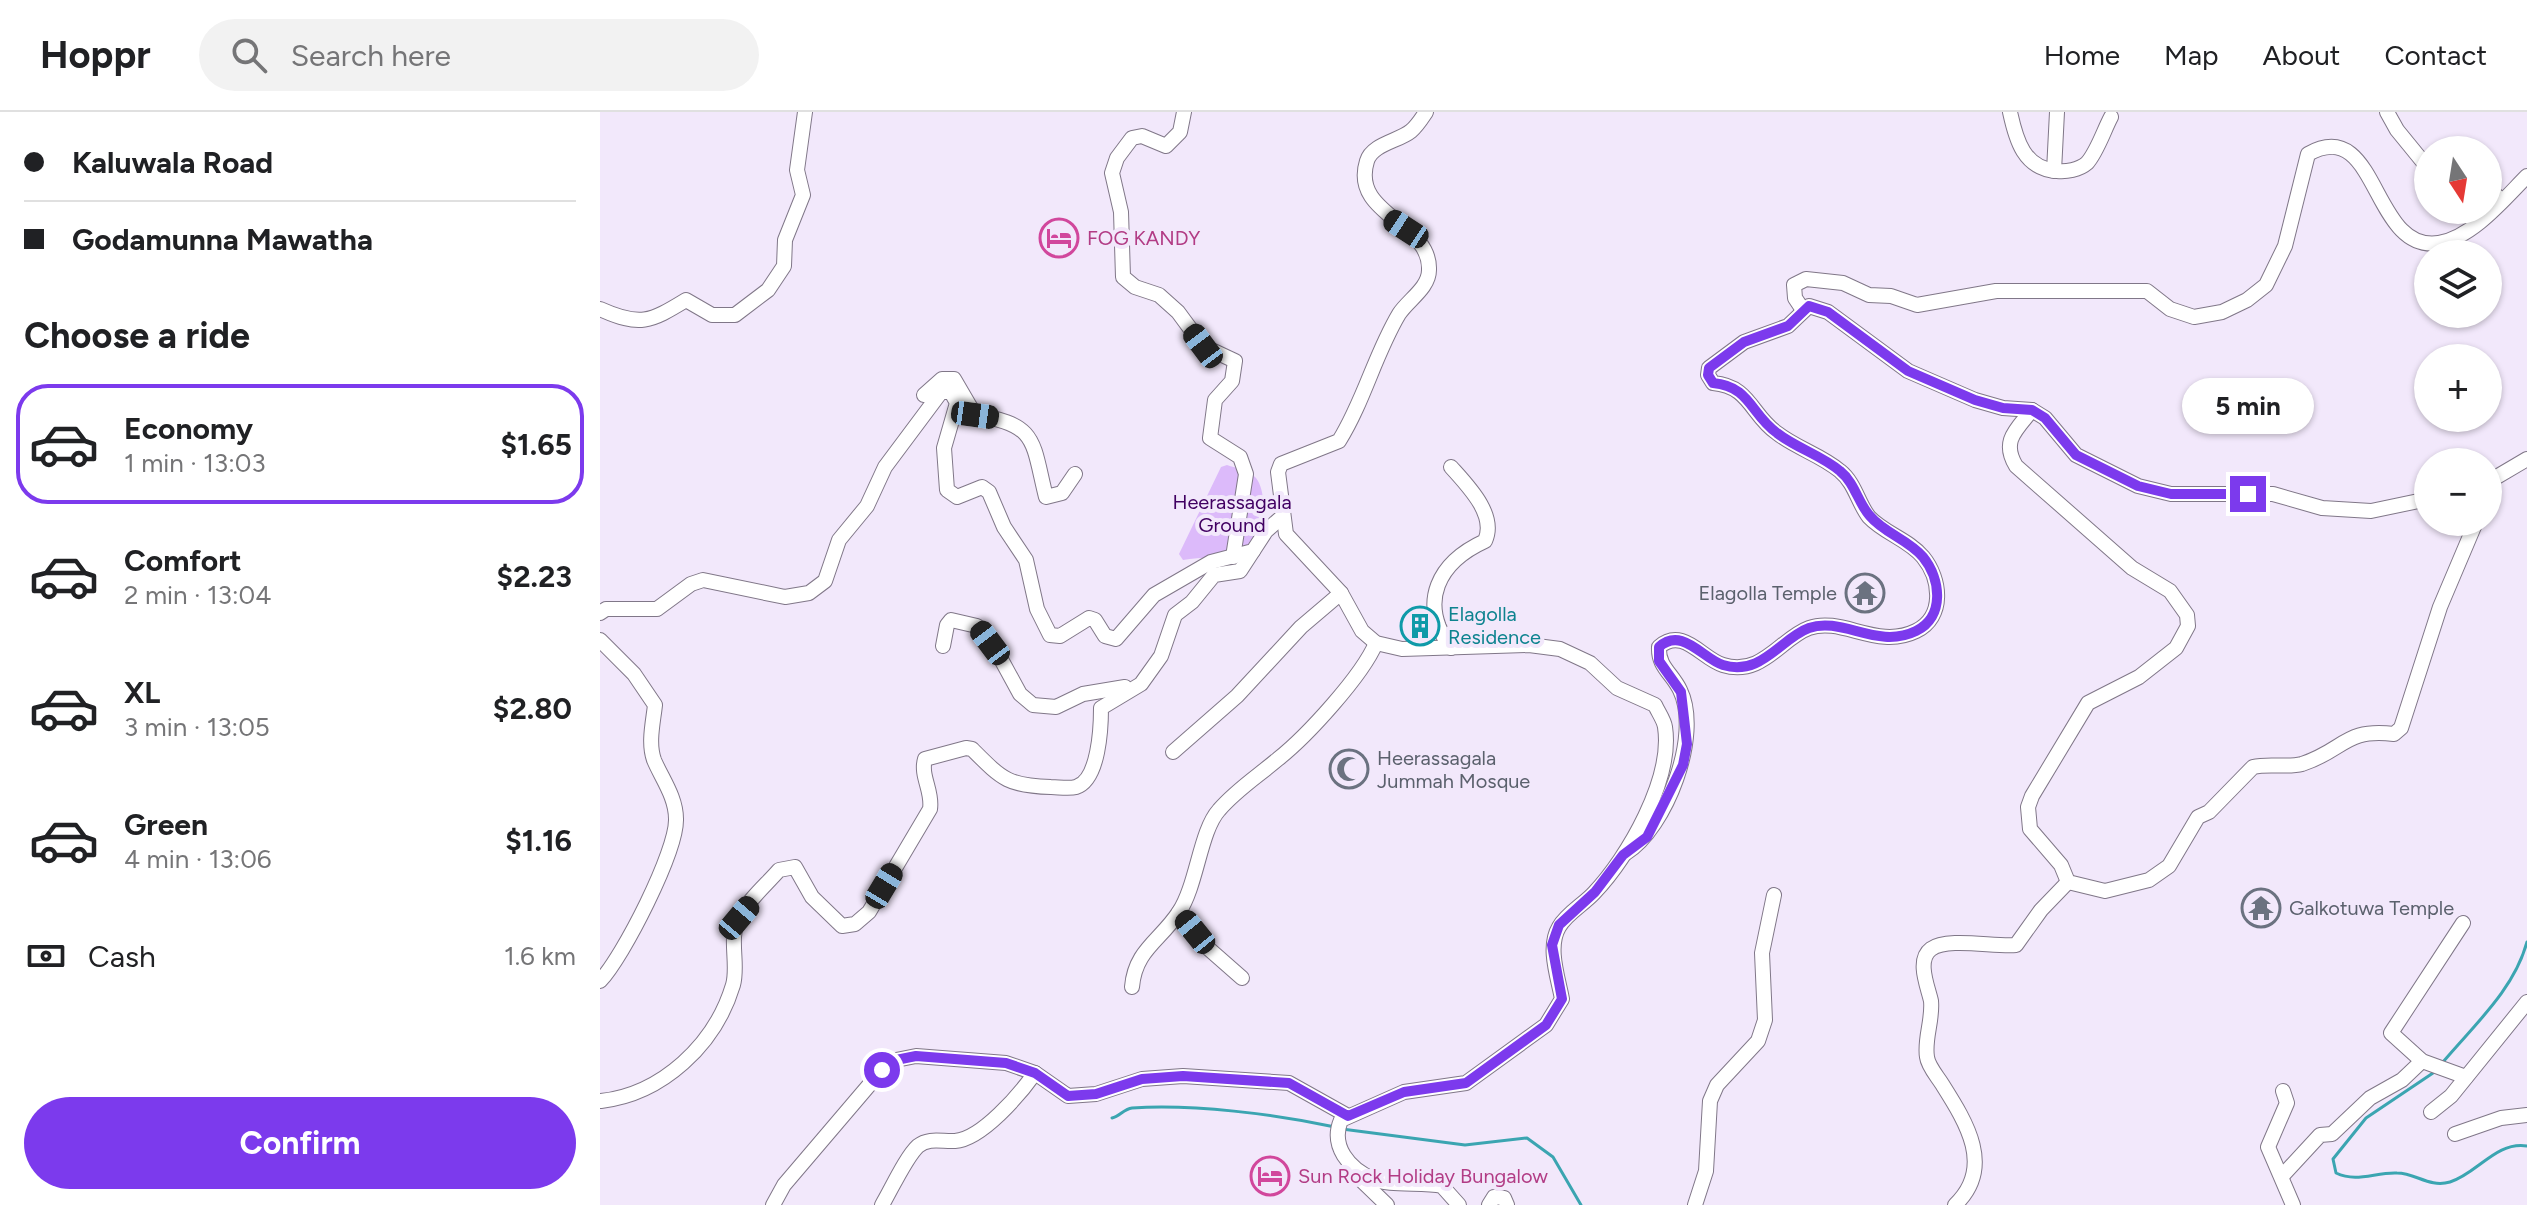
<!DOCTYPE html>
<meta charset="utf-8">
<style>
:root{--surface:#fff;--page:#f2f2f2;--text:#202124;--muted:#757577;--line:#e0e0e0;--accent:#7c3aed}
body{margin:0;font-family:Figtree,sans-serif;background:var(--page);color:var(--text);height:100vh;display:flex;flex-direction:column;font-size:30px;white-space:nowrap}
*{box-sizing:border-box;margin:0}
p{font-size:26px;color:var(--muted)}
.icon{flex:none;width:44px;height:44px;fill:none;stroke:currentColor;stroke-width:2;stroke-linecap:round;stroke-linejoin:round}
.map{position:relative;flex:1;overflow:hidden}
.panel{display:flex;flex-direction:column;background:var(--surface);width:600px}
.panel>*{flex:none}
.top-card{display:grid;align-content:center;height:176px;padding:0 24px;background:var(--surface)}
.needle{width:52px;rotate:168deg}
.controls{position:absolute;left:1814px;top:24px;display:grid;gap:16px}
.controls a{display:grid;place-items:center;width:88px;height:88px;border-radius:50%;background:var(--surface);box-shadow:0 2px 6px #0004;font-size:40px}
.end{position:absolute;width:36px;height:36px;margin:-18px;border:10px solid #7c3aed;background:#fff;box-shadow:0 0 0 4px #fff}
.from{border-radius:50%}
.bubble{position:absolute;height:56px;border-radius:28px;background:var(--surface);box-shadow:0 2px 6px #0004;font-size:26px;font-weight:700;line-height:56px;text-align:center}
.car{position:absolute;width:24px;height:48px;margin:-24px -12px;border-radius:10px;box-shadow:0 0 6px 2px #0007;background:linear-gradient(#222 24%,#8ab4d8 0 40%,#222 0 76%,#8ab4d8 0 86%,#222 0)}
.top-card b{display:flex;align-items:center;gap:28px;height:76px;font-size:30px}
.top-card b+b{border-top:2px solid var(--line)}
.top-card i{width:20px;height:20px;background:var(--text)}
ul{padding:0;list-style:none}
li{display:flex;align-items:center;gap:24px;height:120px;margin:0 16px 12px;padding:0 8px;border:4px solid transparent;border-radius:32px}
li div{flex:1}
li b{display:block;font-size:30px}
li em{font-style:normal;font-weight:700}
li.on{border-color:var(--accent)}
li>.icon{width:72px;height:72px;stroke-width:1.5}
h2{padding:0 24px;font-size:36px;line-height:96px}
.pay{display:flex;align-items:center;gap:20px;height:88px;padding:0 24px;font-size:30px}
.pay p{margin-inline-start:auto}
.action{display:flex;gap:16px;margin-top:auto;padding:16px 24px}
.action a{flex:1;height:92px;border-radius:48px;background:var(--accent);color:#fff;font-size:32px;font-weight:700;line-height:92px;text-align:center}
header{display:flex;align-items:center;gap:48px;box-sizing:border-box;height:112px;padding:0 40px;background:var(--surface);border-bottom:2px solid var(--line)}
header strong{font-size:38px}
nav{display:flex;gap:44px;margin-inline-start:auto;font-size:28px}
.search{width:560px;height:72px;background:var(--page);display:flex;align-items:center;gap:20px;box-sizing:border-box;padding:0 28px;border-radius:44px;color:var(--muted);font-size:30px}
main{display:flex;flex:1;min-height:0}
.map>svg:first-child{display:block}
.green{fill:#dcbafa}
.lines{fill:none;stroke-linecap:round;stroke-linejoin:round}
.stream{stroke:#3ba5b1;stroke-width:3}
.minor-casing{stroke:#807788;stroke-width:16}
.minor{stroke:#fff;stroke-width:14}
.route{stroke:#7c3aed;stroke-width:10}
.labels{text-anchor:middle;stroke-width:8;stroke-linejoin:round;paint-order:stroke}
.hotel-label{font-size:20px;fill:#b23c85;stroke:#f2e8fb;text-anchor:start}
.park-label{font-size:20px;fill:#410062;stroke:#f2e8fb}
.worship-label{font-size:20px;fill:#5b616d;stroke:#f2e8fb;text-anchor:start}
.culture-label{font-size:20px;fill:#0d838f;stroke:#f2e8fb;text-anchor:start}
</style>
<header>
<strong>Hoppr</strong>
<div class="search"><svg class="icon" aria-label="search" viewBox="0 0 24 24"><circle cx="10" cy="10" r="6"/><path d="M15 15l6 6"/></svg>Search here</div>
<nav><a>Home</a><a>Map</a><a>About</a><a>Contact</a></nav>
</header>
<main>
<section class="panel">
<div class="top-card">
<b><i class="from"></i>Kaluwala Road</b>
<b><i></i>Godamunna Mawatha</b>
</div>
<h2>Choose a ride</h2>
<ul>
<li class="on"><svg class="icon" aria-label="car" viewBox="0 0 24 24"><path d="M5 17H2v-5l4-1 3-4h7l3 4 3 1v5h-3M9 17h6M6 11h13"/><circle cx="7" cy="17" r="2"/><circle cx="17" cy="17" r="2"/></svg><div><b>Economy</b><p>1 min · 13:03</p></div><em>$1.65</em></li>
<li><svg class="icon" aria-label="car" viewBox="0 0 24 24"><path d="M5 17H2v-5l4-1 3-4h7l3 4 3 1v5h-3M9 17h6M6 11h13"/><circle cx="7" cy="17" r="2"/><circle cx="17" cy="17" r="2"/></svg><div><b>Comfort</b><p>2 min · 13:04</p></div><em>$2.23</em></li>
<li><svg class="icon" aria-label="car" viewBox="0 0 24 24"><path d="M5 17H2v-5l4-1 3-4h7l3 4 3 1v5h-3M9 17h6M6 11h13"/><circle cx="7" cy="17" r="2"/><circle cx="17" cy="17" r="2"/></svg><div><b>XL</b><p>3 min · 13:05</p></div><em>$2.80</em></li>
<li><svg class="icon" aria-label="car" viewBox="0 0 24 24"><path d="M5 17H2v-5l4-1 3-4h7l3 4 3 1v5h-3M9 17h6M6 11h13"/><circle cx="7" cy="17" r="2"/><circle cx="17" cy="17" r="2"/></svg><div><b>Green</b><p>4 min · 13:06</p></div><em>$1.16</em></li>
</ul>
<div class="pay"><svg class="icon" aria-label="cash" viewBox="0 0 24 24"><path d="M3 7h18v10H3z"/><circle cx="12" cy="12" r="2"/></svg>Cash<p>1.6 km</p></div>
<div class="action"><a>Confirm</a></div>
</section>
<div class="map">
<svg width="1927" height="1093" viewBox="0 0 1927 1093">
<rect width="100%" height="100%" fill="#f2e8fb"/>
<path class="green" d="M 627,353 C 636,356 650,359 656,366 C 670,384 663,432 640,440 C 623,446 601,445 583,448 L 579,442 L 621,355 Z"/>
<g class="lines">
<g class="stream">
<path d="M 1843,950 C 1874,913 1914,878 1927,830"/>
<path d="M 1833,961 L 1766,1006 L 1733,1047 L 1736,1061 C 1757,1071 1775,1060 1797,1061 C 1816,1061 1829,1076 1850,1070 C 1877,1062 1896,1029 1927,1034"/>
<path d="M 512,1006 C 520,1004 524,997 532,996 C 594,992 674,1002 735,1015"/>
<polyline points="742,1017 865,1033 927,1026 953,1045 981,1093"/>
</g>
<g class="minor-casing">
<g id="minor">
<polyline points="584,0 580,20 566,34 542,24 532,26 517,46 512,61 521,100 523,165 535,175 559,183 578,200 603,234 635,249 632,269 615,288 610,326 640,345 646,362 633,445"/>
<path d="M 826,0 C 822,6 817,14 811,19 C 799,29 772,32 767,49 C 750,103 831,110 829,158 C 829,176 808,188 799,202 C 775,242 764,289 739,329 L 681,352 L 678,360 L 686,422 L 741,481 L 762,519 L 776,531 L 802,537 L 929,533 L 960,537 L 990,551 L 1017,576 L 1055,593 C 1058,600 1064,608 1065,615 C 1073,667 1028,745 994,781 C 984,792 966,802 959,815 C 947,835 958,865 962,887 L 946,913 L 866,971 L 804,980 L 741,1008 C 730,1034 749,1057 773,1067 C 788,1074 823,1070 842,1074 L 859,1093"/>
<path d="M 1410,0 C 1416,28 1424,57 1457,59 C 1466,60 1479,58 1487,51 C 1497,40 1504,18 1511,5"/>
<polyline points="1787,0 1797,18 1828,56"/>
<polyline points="1454,59 1457,0"/>
<polyline points="1888,76 1901,88"/>
<path d="M 0,197 C 40,215 50,210 86,188 L 112,203 L 135,203 L 168,178 L 184,154 L 185,128 L 203,83 L 197,58 L 205,0"/>
<path d="M 1203,198 L 1195,186 L 1194,173 L 1206,167 L 1243,171 L 1269,183 L 1291,184 L 1317,193 L 1396,179 L 1547,179 L 1570,197 L 1594,205 L 1622,200 L 1647,188 L 1666,173 L 1685,134 L 1708,42 C 1779,2 1771,142 1839,131 C 1873,125 1904,87 1927,64"/>
<path d="M 336,284 L 324,283 L 342,267 L 354,267 L 375,303 C 438,312 432,329 446,385 L 462,381 L 475,362"/>
<path d="M 1432,298 C 1416,318 1401,329 1416,354 L 1532,456 L 1570,479 L 1587,503 L 1588,514 L 1576,536 L 1539,565 L 1488,591 L 1432,684 L 1428,695 L 1430,717 L 1461,753 L 1468,770 L 1505,779 L 1549,768 L 1569,754 L 1598,705 L 1609,700 L 1653,655 C 1669,651 1687,656 1702,652 C 1745,638 1744,616 1794,622 L 1801,616 L 1840,495 L 1876,410"/>
<path d="M 851,355 C 868,374 897,403 885,429 C 839,450 817,490 851,536"/>
<polyline points="1888,370 1927,347"/>
<polyline points="0,501 6,497 57,497 91,472 103,468 185,485 209,481 225,469 239,428 267,394 285,355 341,280 351,280 357,291 344,336 347,378 357,385 382,375 389,380 404,415 426,448 437,497 450,523 460,524 489,506 495,508 505,524 516,527 554,483 611,450 653,439 666,419 683,404"/>
<path d="M 0,528 L 34,562 L 55,593 C 53,611 48,631 54,648 C 62,667 76,685 76,707 C 77,739 23,845 0,869"/>
<polyline points="343,534 347,513 351,508 377,514 402,549 420,582 433,593 456,595 483,582 525,575"/>
<polyline points="573,640 637,584 701,515 741,481"/>
<path d="M 1026,741 C 1066,716 1102,623 1080,578 C 1072,561 1058,555 1059,535 C 1083,514 1102,547 1123,553 C 1162,565 1181,526 1209,516 C 1242,504 1277,538 1316,519 C 1345,505 1341,467 1323,445 C 1309,428 1284,421 1269,405 C 1258,391 1255,371 1240,359 C 1221,343 1196,336 1177,321 C 1151,303 1150,274 1113,271 L 1108,263 L 1109,256 L 1144,230 L 1188,214 L 1209,194 L 1228,200 L 1308,259 L 1375,288 L 1403,296 L 1432,298 L 1445,306 L 1476,343 L 1538,374 L 1571,382 L 1673,382 L 1722,396 L 1771,399 L 1828,387"/>
<polyline points="579,800 609,837 642,866"/>
<polyline points="1863,811 1791,921 1822,949 1866,965"/>
<path d="M 532,875 C 535,838 560,829 579,800 C 597,773 600,719 619,698 C 636,678 658,664 678,647 C 707,624 762,564 776,531"/>
<polyline points="1683,979 1687,991 1668,1035 1693,1093"/>
<path d="M 1,989 C 62,982 115,933 133,873 C 139,852 128,826 139,806 C 148,788 166,773 179,758 L 195,755 L 212,785 L 242,814 L 255,812 L 269,800 L 330,697 C 333,679 320,664 325,647 L 366,636 L 372,637 C 402,667 408,674 451,675 C 458,675 469,677 476,675 C 499,668 501,615 501,596 L 541,572 L 561,544 L 575,503 L 592,490 L 614,463 L 640,459 L 653,439"/>
<polyline points="1831,1000 1851,984 1927,890"/>
<polyline points="1855,1022 1901,1006 1927,1003"/>
<polyline points="1683,1063 1720,1023 1732,1022 1770,986 1802,968 1822,949"/>
<polyline points="758,1065 787,1093"/>
<polyline points="173,1093 184,1073 282,958 296,948 316,944 406,951 435,961 468,984 496,982 542,967 583,964 689,971 748,1004"/>
<path d="M 282,1093 C 291,1078 306,1045 318,1034 C 329,1025 343,1030 355,1029 C 382,1027 420,982 435,961"/>
<polyline points="889,1093 894,1085 904,1086 907,1093"/>
<polyline points="1095,1093 1106,1059 1110,989 1117,973 1158,929 1165,908 1162,841 1174,783"/>
<path d="M 1355,1093 C 1395,1055 1366,1010 1342,972 C 1337,964 1328,954 1327,945 C 1324,927 1333,908 1331,889 C 1328,875 1316,848 1331,837 C 1347,825 1394,835 1416,833 L 1441,798 L 1468,770"/>
</g>
</g>
<use href="#minor" class="minor"/>
</g>
<g class="lines">
<path class="route" d="M 282,958 L 296,948 L 316,944 L 406,951 L 435,961 L 468,984 L 496,982 L 542,967 L 583,964 L 689,971 L 748,1004 L 804,980 L 866,971 L 946,913 L 962,887 L 952,833 L 959,813 L 995,780 L 1023,743 L 1047,725 L 1083,653 L 1087,632 L 1081,580 L 1059,549 L 1059,535 C 1082,514 1103,547 1123,553 C 1161,565 1181,526 1209,516 C 1242,504 1277,538 1316,519 C 1345,505 1341,467 1323,445 C 1309,428 1284,421 1270,404 C 1258,391 1255,371 1240,359 C 1221,343 1196,336 1177,321 C 1151,303 1150,274 1113,271 L 1108,263 L 1109,256 L 1144,230 L 1188,214 L 1209,194 L 1228,200 L 1308,259 L 1375,288 L 1403,296 L 1432,298 L 1445,306 L 1476,343 L 1538,374 L 1571,382 L 1648,382"/>
</g>
<defs>
<g id="hotel-ring" transform="scale(2)"><circle r="9.5" fill="#f2e8fb" stroke="#d1479c" stroke-width="1.5"/><path d="M-6-4.5h1.5V1H6V5H4.5V3h-9V5H-6ZM-4 0a1.8 1.8 0 1 1 3.6 0ZM.5 0V-2.5h3Q6-2.5 6 0Z" fill="#d1479c"/></g>
<g id="temple-ring" transform="scale(2)"><circle r="9.5" fill="#f2e8fb" stroke="#6b7280" stroke-width="1.5"/><path d="M0-6L5-2H3V0L6.5 2.5H4V6H1.5V3h-3V6H-4V2.5H-6.5L-3 0V-2H-5Z" fill="#6b7280"/></g>
<g id="building-ring" transform="scale(2)"><circle r="9.5" fill="#f2e8fb" stroke="#0f9aa8" stroke-width="1.5"/><path d="M-4-6H4V6H1V3H-1V6H-4ZM-2.5-4.3h1.7v1.8h-1.7ZM.8-4.3h1.7v1.8H.8ZM-2.5-1h1.7V.8h-1.7ZM.8-1h1.7V.8H.8Z" fill="#0f9aa8"/></g>
<g id="mosque-ring" transform="scale(2)"><circle r="9.5" fill="#f2e8fb" stroke="#6b7280" stroke-width="1.5"/><path d="M3.5-4.9A6 6 0 1 0 3.5 4.9A5 5 0 1 1 3.5-4.9Z" fill="#6b7280"/></g>
</defs>
<g fill-rule="evenodd">
<use href="#hotel-ring" x="459" y="126"/>
<use href="#temple-ring" x="1265" y="481"/>
<use href="#building-ring" x="820" y="514"/>
<use href="#mosque-ring" x="749" y="657"/>
<use href="#temple-ring" x="1661" y="796"/>
<use href="#hotel-ring" x="670" y="1064"/>
</g>
<g class="labels">
<g class="hotel-label">
<text x="487" y="133">FOG KANDY</text>
<text x="698" y="1071">Sun Rock Holiday Bungalow</text>
</g>
<g class="park-label">
<text x="632" y="397">Heerassagala<tspan x="632" dy="23">Ground</tspan></text>
</g>
<g class="worship-label">
<text x="1237" y="488" text-anchor="end">Elagolla Temple</text>
<text x="777" y="653">Heerassagala<tspan x="777" dy="23">Jummah Mosque</tspan></text>
<text x="1689" y="803">Galkotuwa Temple</text>
</g>
<g class="culture-label">
<text x="848" y="509">Elagolla<tspan x="848" dy="23">Residence</tspan></text>
</g>
</g>
</svg>
<div class="controls">
<a><svg class="needle" viewBox="-14 -14 28 28"><path d="M0-13l5 13h-10z" fill="#e53935"/><path d="M0 13l5-13h-10z" fill="#757577"/></svg></a>
<a><svg class="icon" aria-label="layers" viewBox="0 0 24 24"><path d="M12 4l9 5-9 5-9-5zM3 14l9 5 9-5"/></svg></a>
<a>+</a>
<a>−</a>
</div>
<i class="end from" style="left:282px;top:958px"></i>
<i class="end" style="left:1648px;top:382px"></i>
<div class="bubble" style="left:1582px;top:266px;width:132px">5 min</div>
<i class="car" style="left:806px;top:117px;rotate:303deg"></i>
<i class="car" style="left:603px;top:234px;rotate:323deg"></i>
<i class="car" style="left:375px;top:303px;rotate:98deg"></i>
<i class="car" style="left:390px;top:531px;rotate:323deg"></i>
<i class="car" style="left:284px;top:774px;rotate:31deg"></i>
<i class="car" style="left:139px;top:806px;rotate:40deg"></i>
<i class="car" style="left:595px;top:820px;rotate:321deg"></i>
</div>
</main>
